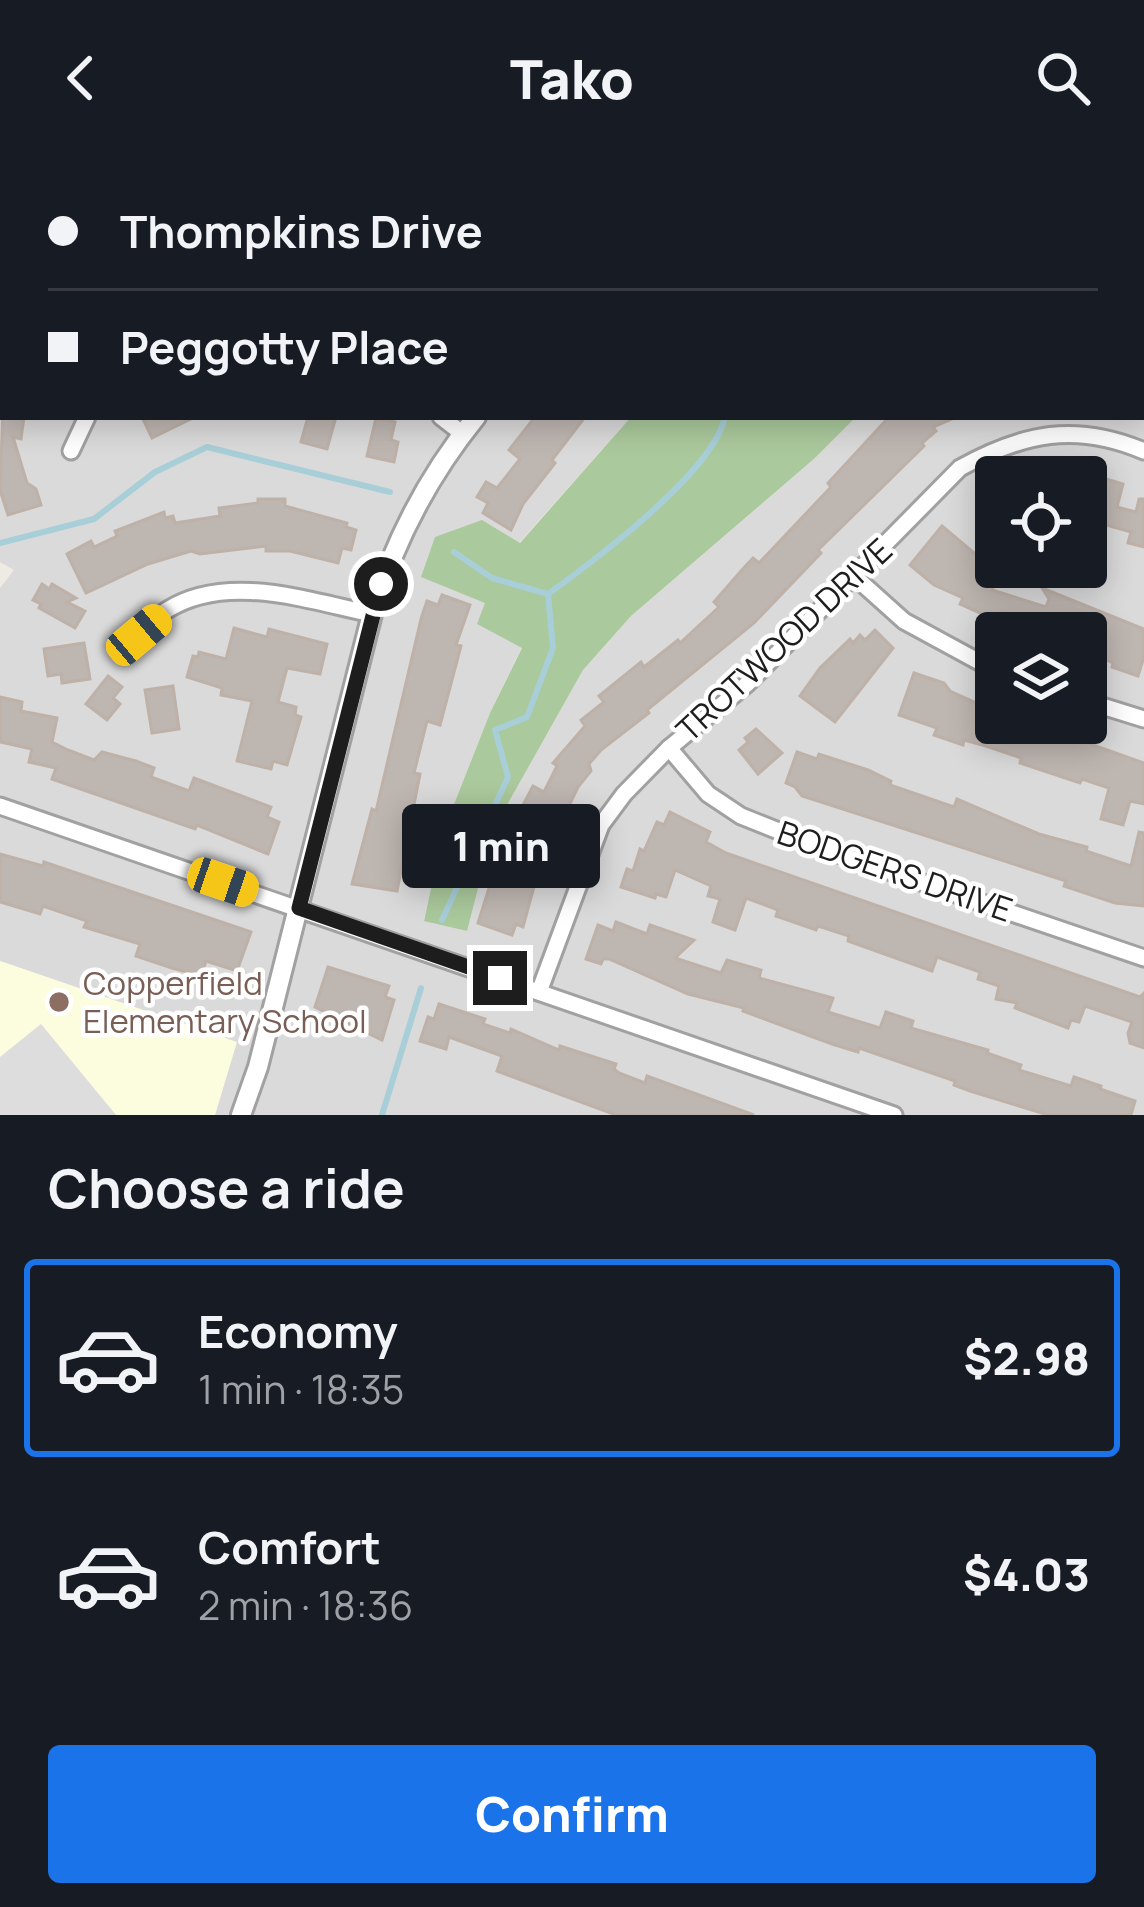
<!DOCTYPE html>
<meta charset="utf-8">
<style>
:root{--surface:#171b24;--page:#242831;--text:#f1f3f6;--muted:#9ea1a6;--line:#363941;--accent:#1a73e8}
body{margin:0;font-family:Manrope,sans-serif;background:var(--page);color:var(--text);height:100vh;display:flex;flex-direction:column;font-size:45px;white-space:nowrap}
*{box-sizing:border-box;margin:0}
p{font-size:39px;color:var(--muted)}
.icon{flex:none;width:66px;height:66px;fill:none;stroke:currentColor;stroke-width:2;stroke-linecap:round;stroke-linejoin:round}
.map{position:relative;height:959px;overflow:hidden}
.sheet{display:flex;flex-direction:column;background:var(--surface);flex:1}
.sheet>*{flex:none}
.top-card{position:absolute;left:0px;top:0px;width:1146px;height:264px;box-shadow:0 6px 30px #0003;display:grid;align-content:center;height:264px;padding:0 48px;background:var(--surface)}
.controls{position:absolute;left:975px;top:300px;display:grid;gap:24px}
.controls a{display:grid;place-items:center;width:132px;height:132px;border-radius:12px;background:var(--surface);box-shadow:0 6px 30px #0003;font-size:60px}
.end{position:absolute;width:54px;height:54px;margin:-27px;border:15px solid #1d1d1d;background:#fff;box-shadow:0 0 0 6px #fff}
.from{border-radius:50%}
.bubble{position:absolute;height:84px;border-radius:12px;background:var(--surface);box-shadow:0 6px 30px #0003;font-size:39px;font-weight:800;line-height:84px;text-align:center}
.car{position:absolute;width:36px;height:72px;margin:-36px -18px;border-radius:15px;box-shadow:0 0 9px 3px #0007;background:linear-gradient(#f5c518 24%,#345 0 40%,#f5c518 0 76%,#345 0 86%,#f5c518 0)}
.top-card b{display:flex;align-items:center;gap:42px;height:114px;font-size:45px}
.top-card b+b{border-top:3px solid var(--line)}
.top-card i{width:30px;height:30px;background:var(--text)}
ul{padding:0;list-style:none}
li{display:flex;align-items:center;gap:36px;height:198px;margin:0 24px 18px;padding:0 24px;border:6px solid transparent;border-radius:12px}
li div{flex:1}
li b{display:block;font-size:45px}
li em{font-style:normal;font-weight:800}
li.current{border-color:var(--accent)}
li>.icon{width:108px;height:108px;stroke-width:1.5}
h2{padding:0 48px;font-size:54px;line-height:144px}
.button{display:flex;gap:24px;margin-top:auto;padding:24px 48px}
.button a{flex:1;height:138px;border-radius:12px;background:var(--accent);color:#fff;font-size:48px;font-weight:800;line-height:138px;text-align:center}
header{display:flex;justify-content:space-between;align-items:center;height:156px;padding:0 48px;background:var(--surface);font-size:54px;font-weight:800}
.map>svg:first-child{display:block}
.residential{fill:#dbdada;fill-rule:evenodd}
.education{fill:#fcfcdf}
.forest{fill:#aac99c}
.parking{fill:#ddd}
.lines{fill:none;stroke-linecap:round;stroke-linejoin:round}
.stream{stroke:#a8ced8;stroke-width:6}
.river{stroke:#a8ced8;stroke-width:33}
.building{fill:#beb6b1;stroke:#beb1a8;stroke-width:3}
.minor-casing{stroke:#a1a1a1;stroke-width:21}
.tertiary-casing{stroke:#a1a1a1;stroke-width:24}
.minor{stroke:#fff;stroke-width:15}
.tertiary{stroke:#fff;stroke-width:18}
.route{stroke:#1d1d1d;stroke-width:15}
.education-dot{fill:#8d6e63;stroke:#fff;stroke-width:4.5}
.labels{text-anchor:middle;stroke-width:9;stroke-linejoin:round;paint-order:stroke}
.street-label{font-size:33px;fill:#1d1d1d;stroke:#fff}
.education-label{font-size:33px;fill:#785e54;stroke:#fff;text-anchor:start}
</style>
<header><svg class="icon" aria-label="back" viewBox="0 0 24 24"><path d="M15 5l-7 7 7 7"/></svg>Tako<svg class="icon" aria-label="search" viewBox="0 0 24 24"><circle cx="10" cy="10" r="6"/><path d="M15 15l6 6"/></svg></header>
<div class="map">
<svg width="1144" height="959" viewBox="0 0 1144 959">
<rect width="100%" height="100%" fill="#eeeae4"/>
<path class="residential" d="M 0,0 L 801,0 L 3,3 L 3,261 L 631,261 L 519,387 L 421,420 L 486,447 L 522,491 L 490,557 L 443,676 L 424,764 L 466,775 L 493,674 L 583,514 L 631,460 L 815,302 L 856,261 L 1143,261 L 1144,182 L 1144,959 L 215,959 L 236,886 L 0,805 L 0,432 L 14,414 L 0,406 ZM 996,321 L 1086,321 L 1086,411 L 996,411 ZM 996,477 L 1086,477 L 1086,567 L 996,567 Z"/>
<polygon class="education" points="0,805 237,886 215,959 0,959"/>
<g class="forest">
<polygon points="907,0 1093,0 1099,3 910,3"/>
<polygon points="631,261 856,261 815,302 631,460 583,514 493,674 467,775 424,765 443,676 490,557 522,492 477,468 485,447 421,421 435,381 482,364 520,387"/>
</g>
<polygon class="parking" points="41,868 116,959 0,959 0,901"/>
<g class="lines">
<g class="stream">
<polyline points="0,387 94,363 155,316 207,291 390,336"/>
<path d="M 454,396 L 492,422 L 548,438 C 595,404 713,316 725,261"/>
<polyline points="442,764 508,621 495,574 527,561 553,492 548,438"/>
<polyline points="382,959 421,832"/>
</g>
<polyline class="river" points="1143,34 1144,34"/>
</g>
<g class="building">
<polygon points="3,251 3,261 24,261 21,283 13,281 27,327 36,333 41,349 8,359 0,334"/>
<polygon points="142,261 195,261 152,282"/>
<polygon points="308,261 336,261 327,293 301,286"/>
<polygon points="535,261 585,261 552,304 555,307 523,348 511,374 483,357 488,347 477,341 486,326 497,332 520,303 509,294"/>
<polygon points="889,261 956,261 933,271 936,275 922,287 924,290 818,394 821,397 754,467 647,554 649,557 601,594 589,608 591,615 578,631 539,712 523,771 516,768 512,779 478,767 495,713 500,715 530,650 524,647 533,630 544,636 557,610 553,607 585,570 581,564 604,546 599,540 641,506 644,511 678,484 680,487 719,451 714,446 741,415 753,402 759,407 831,331 828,327"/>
<polygon points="376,262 395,266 391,284 398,286 394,306 367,300"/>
<polygon points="1106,323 1123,328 1117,351 1136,356 1139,343 1144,343 1144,391 1128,387 1131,376 1086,363 1086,324 1104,331"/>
<polygon points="258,343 285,343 285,350 347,367 346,371 356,374 351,394 342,392 338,407 290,395 266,395 266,390 200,398 191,395 148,408 86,437 67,398 91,385 94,391 117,380 115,375 164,356 165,362 173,360 175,367 220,360 219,352 258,347"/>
<polygon points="942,370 999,418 992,434 1046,451 1049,443 1042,432 1144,473 1144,501 1138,520 1112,511 1113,507 1086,494 1086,477 1041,477 1041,468 1015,460 1011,471 960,448 963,442 934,429 910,409"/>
<polygon points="42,428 49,433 52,428 76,442 67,446 85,455 75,472 39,452 41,448 33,444"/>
<polygon points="442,439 470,449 456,489 461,490 440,569 427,565 414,617 420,618 397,735 352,728 372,653 376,655 421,463 427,445 438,449"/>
<polygon points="234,472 267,481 269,473 327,488 320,518 287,512 278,546 296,551 295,559 301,561 287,609 273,605 271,613 237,605 252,545 221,539 222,532 187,521 193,500 198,501 199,496 226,503"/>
<polygon points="875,474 893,492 835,566 800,540 820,512 850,483 853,487 860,479 865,484"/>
<polygon points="84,487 90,523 62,527 61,518 48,520 44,493"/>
<polygon points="914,517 944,527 950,535 996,556 996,567 1045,567 1079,584 1144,607 1144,648 1130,645 1123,669 1101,663 1109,632 1082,623 1080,627 1020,607 1021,602 986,590 964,584 963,589 934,579 937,572 899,559"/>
<polygon points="108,520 122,531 113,542 120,548 107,564 86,548"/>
<polygon points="173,530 179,573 152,577 145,534"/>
<polygon points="0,541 22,546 21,555 57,562 52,586 68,594 94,604 102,596 136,605 154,612 151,621 189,635 194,622 271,651 267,661 279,666 268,698 197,669 195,673 52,623 56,612 29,606 32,593 0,586"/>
<polygon points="756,573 782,597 758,618 739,594 748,586 745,582"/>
<polygon points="797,596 817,603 819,598 868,614 891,625 890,629 954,651 957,643 1039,678 1087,691 1086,695 1131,710 1139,676 1144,677 1144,750 1115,747 1064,730 1066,725 802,640 795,631 786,627"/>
<polygon points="670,656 710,676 706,686 726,697 1140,841 1144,837 1144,892 1130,887 1128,877 1132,866 1085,850 1079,866 1071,864 1068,872 1015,852 1017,847 996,843 999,830 978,823 980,816 937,801 932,815 848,785 849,780 818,770 816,774 776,760 778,754 746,742 735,774 713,766 720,743 708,740 711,730 675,714 666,741 656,738 655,742 621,731 627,713 633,715 640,693 644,695 657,666 664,669"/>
<polygon points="0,698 43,710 44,706 251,776 237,815 206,805 201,820 172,812 136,800 140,788 84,771 87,765 43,750 40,758 0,746"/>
<polygon points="616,766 647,778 650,769 694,784 675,802 721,817 727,804 761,814 759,822 833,842 828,856 880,872 886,856 913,865 911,872 988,894 987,897 1021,909 1019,914 1071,930 1074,921 1101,930 1100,933 1135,945 1131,959 1048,959 970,935 954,929 955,925 859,892 858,896 832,888 743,855 744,852 688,838 609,803 603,803 601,808 586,803 598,769 613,775"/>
<polygon points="328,811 389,830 385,841 394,844 382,884 315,851"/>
<polygon points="439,848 485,863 483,868 510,877 511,873 559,894 560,890 616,908 614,913 619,917 645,927 647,920 754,959 616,959 497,915 502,900 449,881 446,893 420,885 428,861 434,863"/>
</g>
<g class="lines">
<g class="minor-casing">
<g id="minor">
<polyline points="430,0 435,3"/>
<polyline points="441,261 463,278"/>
<polyline points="71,295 87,261"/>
<polyline points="855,421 904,465 996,515"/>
<path d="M 139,479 C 148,471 157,461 167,454 C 227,416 309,445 372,458"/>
<polyline points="1086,545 1144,563"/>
<polyline points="669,592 708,638 741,660 821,692 1144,802"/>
<polyline points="0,650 894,959"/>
<path d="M 539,836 L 601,669 L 624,638 L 669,592 L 747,528 L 960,312 C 1023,277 1076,266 1144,295"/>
</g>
</g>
<g class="tertiary-casing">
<g id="tertiary">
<polyline points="691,3 693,0"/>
<path d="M 241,959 L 258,911 L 372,458 C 394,386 428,320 476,261"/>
</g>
</g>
<use href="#minor" class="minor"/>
<use href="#tertiary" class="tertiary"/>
</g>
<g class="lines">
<polyline class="route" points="381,428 299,752 500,822"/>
</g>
<circle class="education-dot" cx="59" cy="846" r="12"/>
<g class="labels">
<g class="street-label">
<text transform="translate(784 484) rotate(-43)" y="12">TROTWOOD DRIVE</text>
<text transform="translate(895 715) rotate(19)" y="12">BODGERS DRIVE</text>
</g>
<g class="education-label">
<text x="83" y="839">Copperfield<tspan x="83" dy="38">Elementary School</tspan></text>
</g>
</g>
</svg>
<div class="controls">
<a><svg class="icon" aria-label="locate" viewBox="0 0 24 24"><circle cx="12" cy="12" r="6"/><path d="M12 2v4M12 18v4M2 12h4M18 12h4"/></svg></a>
<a><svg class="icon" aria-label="layers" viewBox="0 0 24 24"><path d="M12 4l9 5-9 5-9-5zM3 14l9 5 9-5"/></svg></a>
</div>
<i class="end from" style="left:381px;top:428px"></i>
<i class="end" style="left:500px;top:822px"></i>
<div class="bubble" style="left:402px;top:648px;width:198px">1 min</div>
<i class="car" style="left:139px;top:479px;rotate:50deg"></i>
<i class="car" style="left:223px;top:726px;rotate:109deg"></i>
<div class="top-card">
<b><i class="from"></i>Thompkins Drive</b>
<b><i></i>Peggotty Place</b>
</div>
</div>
<section class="sheet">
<h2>Choose a ride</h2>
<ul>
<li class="current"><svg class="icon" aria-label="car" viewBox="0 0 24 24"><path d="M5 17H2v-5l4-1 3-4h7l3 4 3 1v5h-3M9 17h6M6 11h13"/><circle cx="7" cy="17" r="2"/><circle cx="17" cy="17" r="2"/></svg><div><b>Economy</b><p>1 min · 18:35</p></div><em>$2.98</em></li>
<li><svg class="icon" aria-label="car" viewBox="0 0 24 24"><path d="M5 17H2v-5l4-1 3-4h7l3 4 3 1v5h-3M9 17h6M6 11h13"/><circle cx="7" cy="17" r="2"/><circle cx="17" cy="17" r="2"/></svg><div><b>Comfort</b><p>2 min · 18:36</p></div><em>$4.03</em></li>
</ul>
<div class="button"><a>Confirm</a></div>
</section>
